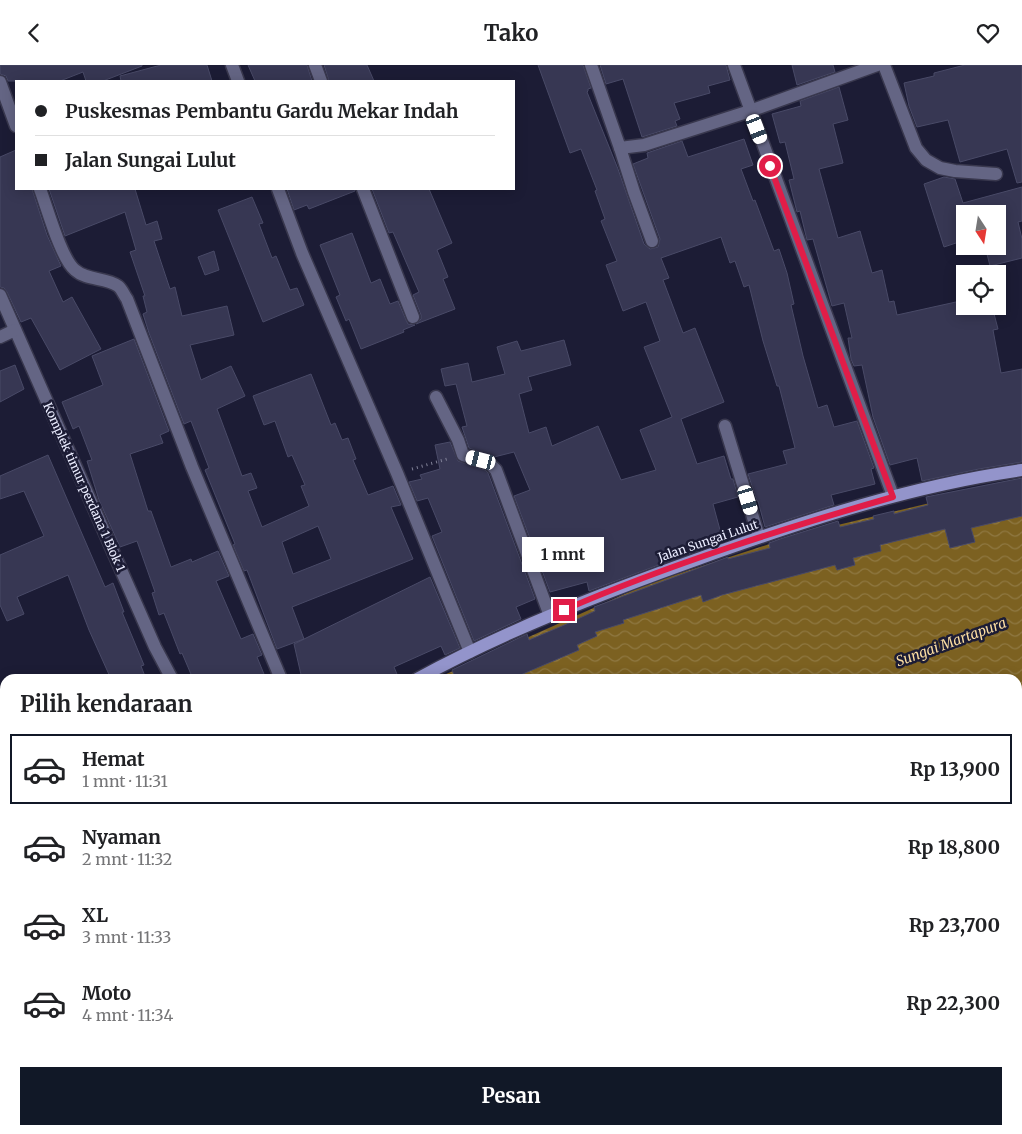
<!DOCTYPE html>
<html lang="id">
<meta charset="utf-8">
<style>
:root{--surface:#fff;--page:#f6f6f6;--text:#202124;--muted:#757577;--line:#e0e0e0;--accent:#111827}
body{margin:0;font-family:Merriweather,serif;background:var(--page);color:var(--text);height:100vh;display:flex;flex-direction:column;font-size:19px;white-space:nowrap}
*{box-sizing:border-box;margin:0}
p{font-size:16px;color:var(--muted)}
.icon{flex:none;width:28px;height:28px;fill:none;stroke:currentColor;stroke-width:2;stroke-linecap:round;stroke-linejoin:round}
.map{position:relative;flex:1;overflow:hidden}
.side{position:absolute;left:0px;top:609px;width:1022px;height:461px;display:flex;flex-direction:column;background:var(--surface);border-radius:15px 15px 0 0;box-shadow:0 2px 12px #0003}
.side>*{flex:none}
.top-card{position:absolute;left:15px;top:15px;width:500px;height:110px;border-radius:0px;box-shadow:0 2px 12px #0003;display:grid;align-content:center;height:110px;padding:0 20px;background:var(--surface)}
.needle{width:32px;rotate:168deg}
.fabs{position:absolute;left:956px;top:140px;display:grid;gap:10px}
.fabs a{display:grid;place-items:center;width:50px;height:50px;border-radius:0px;background:var(--surface);box-shadow:0 2px 12px #0003;font-size:25px}
.end{position:absolute;width:22px;height:22px;margin:-11px;border:6px solid #e11d48;background:#fff;box-shadow:0 0 0 2px #fff}
.from{border-radius:50%}
.bubble{position:absolute;height:35px;border-radius:0px;background:var(--surface);box-shadow:0 2px 12px #0003;font-size:16px;font-weight:700;line-height:35px;text-align:center}
.car{position:absolute;width:15px;height:30px;margin:-15px -8px;border-radius:6px;box-shadow:0 0 4px 1px #0007;background:linear-gradient(#fff 24%,#345 0 40%,#fff 0 76%,#345 0 86%,#fff 0)}
.top-card b{display:flex;align-items:center;gap:18px;height:48px;font-size:19px}
.top-card b+b{border-top:1px solid var(--line)}
.top-card i{width:12px;height:12px;background:var(--text)}
ul{padding:0;list-style:none}
li{display:flex;align-items:center;gap:15px;height:70px;margin:0 10px 8px;padding:0 10px;border:2px solid transparent;border-radius:0px}
li div{flex:1}
li b{display:block;font-size:19px}
li em{font-style:normal;font-weight:700}
li.selected{border-color:var(--accent)}
li>.icon{width:45px;height:45px;stroke-width:1.5}
h2{padding:0 20px;font-size:22px;line-height:60px}
.action{display:flex;gap:10px;margin-top:auto;padding:10px 20px}
.action a{flex:1;height:58px;border-radius:0px;background:var(--accent);color:#fff;font-size:20px;font-weight:700;line-height:58px;text-align:center}
header{display:flex;justify-content:space-between;align-items:center;height:65px;padding:0 20px;background:var(--surface);font-size:22px;font-weight:700}
.map>svg:first-child{display:block}
.water{fill:url(#water-waves)}
.building{fill:#373753;stroke:#494a67;fill-rule:evenodd}
.lines{fill:none;stroke-linecap:round;stroke-linejoin:round}
.minor-casing{stroke:#39384e;stroke-width:15}
.major-casing{stroke:#39384e;stroke-width:15}
.path{stroke:#818298;stroke-width:3;stroke-dasharray:1 4;stroke-linecap:butt}
.minor{stroke:#646584;stroke-width:12}
.major{stroke:#9394cb;stroke-width:12}
.route{stroke:#e11d48;stroke-width:6}
.labels{text-anchor:middle;stroke-width:5;stroke-linejoin:round;paint-order:stroke}
.street-label{font-size:12px;fill:#ebedff;stroke:#1c1c35}
.water-label{font-size:14px;font-style:italic;fill:#fcdea2;stroke:#1c1c35}
</style>
<header><svg class="icon" aria-label="back" viewBox="0 0 24 24"><path d="M15 5l-7 7 7 7"/></svg>Tako<svg class="icon" aria-label="heart" viewBox="0 0 24 24"><path d="M12 20l-8-8c-3-5 5-10 8-4 3-6 11-1 8 4z"/></svg></header>
<div class="map">
<svg width="1022" height="1069" viewBox="0 0 1022 1069">
<defs>
<pattern id="water-waves" width="16" height="10" patternUnits="userSpaceOnUse" patternTransform="scale(1.25)"><rect width="16" height="10" fill="#7c6121"/><path d="M0 5q4-4 8 0t8 0" fill="none" stroke="#8f7842"/></pattern>
</defs>
<rect width="100%" height="100%" fill="#1c1c35"/>
<g class="water">
<polygon points="1022,416 1022,673 1018,674 1018,614 435,614 647,519 800,469"/>
<polygon points="5,956 5,1065 306,1065 304,1069 0,1069 0,962"/>
</g>
<g class="building">
<polygon points="0,0 142,0 142,1 103,16 86,16 83,7 60,16 8,16 6,11 0,9"/>
<polygon points="161,0 207,0 212,16 121,16 120,11"/>
<polygon points="248,0 307,0 312,16 255,16"/>
<polygon points="324,0 367,0 374,16 329,16"/>
<polygon points="538,0 583,0 591,23 588,24 588,26 587,27 618,104 644,179 650,184 658,182 660,174 633,99 648,93 647,88 682,76 688,92 744,74 753,100 741,104 753,136 755,135 774,186 779,184 787,208 794,239 791,240 803,291 818,343 827,340 834,362 857,356 874,403 871,404 875,419 831,430 834,440 765,462 758,436 757,436 748,409 787,399 783,386 795,383 779,321 777,321 763,276 749,220 744,222 735,196 730,198 721,172 661,193 669,213 663,215 683,268 695,263 724,337 681,354 697,399 724,391 731,414 733,414 738,432 713,439 723,476 589,526 587,517 550,527 514,431 530,425 514,387 494,392 469,383 462,362 467,361 456,319 445,321 441,304 468,298 472,317 505,309 497,282 517,276 521,286 564,275 571,300 528,312 532,325 519,329 529,368 546,362 552,381 598,361 621,415 656,405 640,365 672,352 644,282 660,276 646,237 623,246 606,200 617,196 601,156 605,154 595,126 597,125 581,84 570,88"/>
<polygon points="600,0 726,0 730,15 708,21 710,28 674,38 680,54 675,56 677,61 642,72 623,14 606,19"/>
<polygon points="792,0 833,0 835,7 797,20"/>
<polygon points="965,0 1022,0 1022,117 1017,118 1007,84 960,97 948,55 917,62 909,41 904,18 934,11 934,8"/>
<polygon points="839,22 848,55 833,59 843,98 819,104 838,173 860,166 872,208 882,205 889,237 894,236 897,250 965,235 965,241 992,241 998,264 993,265 1001,308 1022,304 1022,397 979,404 922,416 917,393 890,400 873,352 862,300 854,301 851,294 848,273 852,273 844,238 832,241 813,174 807,175 800,146 797,147 789,115 794,114 785,77 780,78 772,49 801,41 800,36"/>
<polygon points="16,85 16,124 32,124 47,170 61,201 49,206 63,237 72,232 101,284 60,305 31,253 21,257 7,227 4,223 0,222 0,92"/>
<polygon points="944,112 955,114 963,138 1022,122 1022,156 1018,157 1022,174 1022,193 990,201 985,181 1001,181 998,166 998,149 965,149 965,175 944,182 924,119"/>
<path d="M 49,124 L 135,124 L 146,160 L 157,156 L 162,174 L 154,176 L 170,224 L 175,222 L 182,251 L 227,241 L 234,270 L 190,280 L 201,315 L 231,301 L 245,331 L 217,344 L 242,411 L 251,408 L 257,423 L 248,426 L 262,462 L 309,441 L 301,421 L 305,420 L 292,390 L 288,392 L 275,356 L 264,360 L 253,331 L 311,309 L 331,360 L 335,358 L 342,375 L 348,373 L 356,394 L 353,395 L 368,430 L 393,421 L 401,440 L 391,442 L 413,494 L 292,542 L 304,574 L 277,584 L 247,505 L 244,506 L 233,480 L 235,479 L 205,405 L 209,403 L 191,356 L 184,359 L 149,268 L 143,249 L 147,247 L 143,231 L 145,231 L 130,187 L 136,185 L 125,147 L 65,171 ZM 318,461 L 331,494 L 293,509 L 282,477 Z"/>
<polygon points="287,124 355,124 355,126 309,144 307,140 294,145"/>
<polygon points="372,124 429,124 452,178 437,185 448,212 443,214 455,244 416,259 421,254 421,250 413,230 419,227 393,167 389,168"/>
<polygon points="252,132 263,158 259,159 272,193 276,191 290,225 297,223 304,240 263,257 218,145"/>
<polygon points="352,168 371,218 380,214 390,239 398,236 406,255 408,259 415,260 403,265 404,267 361,284 349,254 346,256 336,232 340,230 320,180"/>
<polygon points="214,186 219,205 205,210 198,192"/>
<polygon points="134,274 169,366 160,370 163,378 130,389 148,446 151,446 171,502 191,494 192,497 218,486 229,511 216,516 241,574 253,569 262,590 257,592 266,614 193,614 182,588 180,589 164,548 159,550 152,528 155,527 137,476 120,482 99,435 87,396 92,395 79,361 73,364 62,337 103,320 92,291"/>
<polygon points="15,300 24,324 0,337 0,306"/>
<polygon points="450,377 458,396 485,405 488,408 535,534 516,542 521,554 474,576 432,471 442,467 428,433 417,436 409,417 422,414 420,410 440,404 435,380"/>
<polygon points="48,390 105,522 113,518 124,547 122,547 144,600 141,601 146,614 111,614 89,565 68,510 17,532 24,549 7,556 0,540 0,490 44,471 24,426 0,434 0,411"/>
<polygon points="1022,413 1022,451 971,463 975,477 950,483 945,464 880,480 881,486 853,493 855,500 837,505 835,500 722,530 703,537 701,530 623,555 624,558 595,567 597,571 577,580 579,585 511,614 456,614 452,605 527,569 529,575 569,558 595,546 594,542 728,492 728,494 770,483 769,478 780,474 838,456 840,462 874,454 873,451 894,446 894,449 928,440 926,432"/>
<polygon points="430,512 460,583 445,590 441,581 394,602 399,614 302,614 294,579"/>
</g>
<g class="lines">
<g class="minor-casing">
<g id="minor">
<polyline points="232,0 238,16"/>
<polyline points="315,0 321,16"/>
<polyline points="591,0 620,83 644,80 750,46 877,0"/>
<polyline points="734,0 893,431"/>
<polyline points="884,0 916,83 926,95 940,103 955,106 996,109"/>
<polyline points="0,17 16,61"/>
<polyline points="620,83 634,127 652,176"/>
<path d="M 40,124 C 47,142 61,194 75,205 C 87,216 106,212 118,221 C 122,224 124,230 127,234 L 192,402 L 281,614"/>
<polyline points="278,124 302,188 397,408 470,587"/>
<polyline points="363,124 413,252"/>
<polyline points="0,230 155,582 172,614"/>
<polyline points="0,272 15,265"/>
<polyline points="436,332 458,375 463,390 489,398 496,405 550,551"/>
<polyline points="725,361 759,472"/>
<polyline points="1018,680 1022,679"/>
<polyline points="0,733 5,746"/>
<polyline points="0,899 5,904"/>
<polyline points="313,1069 315,1065"/>
</g>
</g>
<g class="major-casing">
<g id="major">
<path d="M 417,614 C 507,565 603,528 698,494 C 804,456 910,421 1022,405"/>
<polyline points="0,938 5,931"/>
</g>
</g>
<polyline class="path" points="412,404 447,394"/>
<use href="#minor" class="minor"/>
<use href="#major" class="major"/>
</g>
<g class="lines">
<path class="route" d="M 564,545 C 670,499 782,464 893,432 L 770,101"/>
</g>
<g class="labels">
<g class="street-label">
<text transform="translate(84 422) rotate(66)" y="4">Komplek timur perdana 1 Blok 1</text>
<text transform="translate(708 476) rotate(-19)" y="4">Jalan Sungai Lulut</text>
</g>
<g class="water-label">
<text transform="translate(951 577) rotate(-20)" y="5">Sungai Martapura</text>
</g>
</g>
</svg>
<div class="fabs">
<a><svg class="needle" viewBox="-14 -14 28 28"><path d="M0-13l5 13h-10z" fill="#e53935"/><path d="M0 13l5-13h-10z" fill="#757577"/></svg></a>
<a><svg class="icon" aria-label="locate" viewBox="0 0 24 24"><circle cx="12" cy="12" r="6"/><path d="M12 2v4M12 18v4M2 12h4M18 12h4"/></svg></a>
</div>
<i class="end from" style="left:770px;top:101px"></i>
<i class="end" style="left:564px;top:545px"></i>
<div class="bubble" style="left:522px;top:472px;width:82px">1 mnt</div>
<i class="car" style="left:757px;top:64px;rotate:159deg"></i>
<i class="car" style="left:481px;top:395px;rotate:284deg"></i>
<i class="car" style="left:748px;top:435px;rotate:163deg"></i>
<div class="top-card">
<b><i class="from"></i>Puskesmas Pembantu Gardu Mekar Indah</b>
<b><i></i>Jalan Sungai Lulut</b>
</div>
<section class="side">
<h2>Pilih kendaraan</h2>
<ul>
<li class="selected"><svg class="icon" aria-label="car" viewBox="0 0 24 24"><path d="M5 17H2v-5l4-1 3-4h7l3 4 3 1v5h-3M9 17h6M6 11h13"/><circle cx="7" cy="17" r="2"/><circle cx="17" cy="17" r="2"/></svg><div><b>Hemat</b><p>1 mnt · 11:31</p></div><em>Rp 13,900</em></li>
<li><svg class="icon" aria-label="car" viewBox="0 0 24 24"><path d="M5 17H2v-5l4-1 3-4h7l3 4 3 1v5h-3M9 17h6M6 11h13"/><circle cx="7" cy="17" r="2"/><circle cx="17" cy="17" r="2"/></svg><div><b>Nyaman</b><p>2 mnt · 11:32</p></div><em>Rp 18,800</em></li>
<li><svg class="icon" aria-label="car" viewBox="0 0 24 24"><path d="M5 17H2v-5l4-1 3-4h7l3 4 3 1v5h-3M9 17h6M6 11h13"/><circle cx="7" cy="17" r="2"/><circle cx="17" cy="17" r="2"/></svg><div><b>XL</b><p>3 mnt · 11:33</p></div><em>Rp 23,700</em></li>
<li><svg class="icon" aria-label="car" viewBox="0 0 24 24"><path d="M5 17H2v-5l4-1 3-4h7l3 4 3 1v5h-3M9 17h6M6 11h13"/><circle cx="7" cy="17" r="2"/><circle cx="17" cy="17" r="2"/></svg><div><b>Moto</b><p>4 mnt · 11:34</p></div><em>Rp 22,300</em></li>
</ul>
<div class="action"><a>Pesan</a></div>
</section>
</div>
